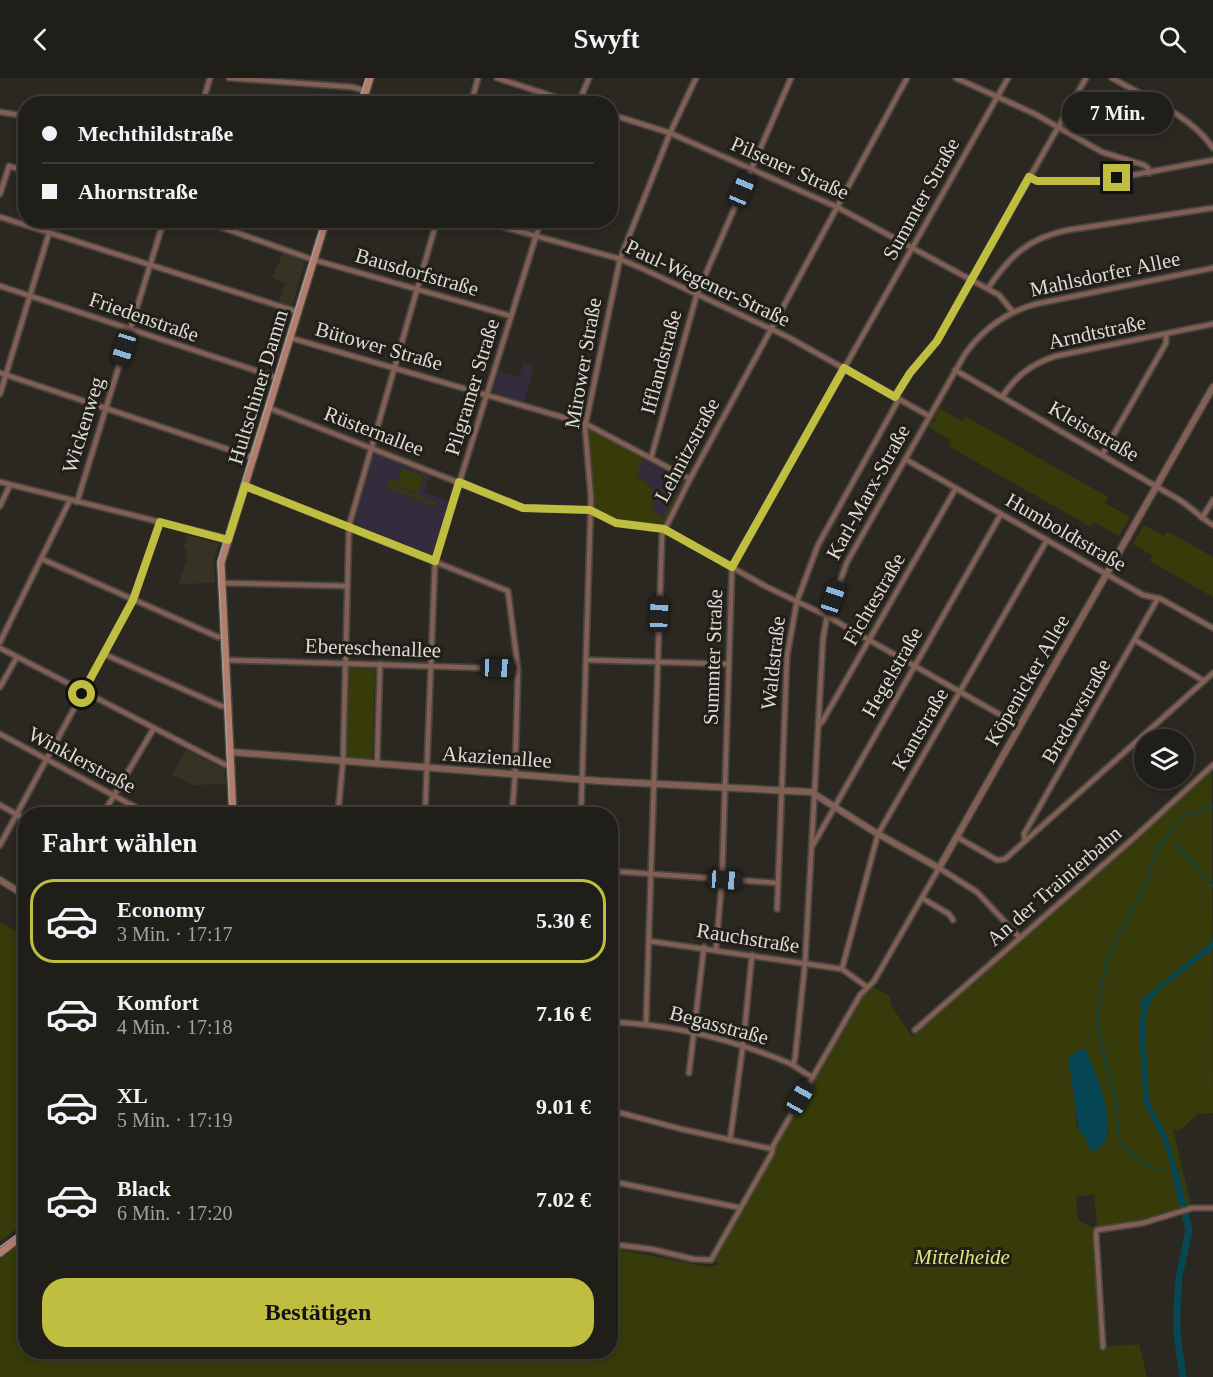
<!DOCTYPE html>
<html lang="de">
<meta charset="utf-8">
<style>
:root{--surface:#201e19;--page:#2d2b26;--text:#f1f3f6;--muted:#a2a2a2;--line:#3d3c38;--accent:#c0be40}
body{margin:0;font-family:"Times New Roman",serif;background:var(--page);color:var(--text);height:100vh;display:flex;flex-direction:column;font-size:22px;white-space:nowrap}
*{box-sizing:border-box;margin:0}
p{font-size:20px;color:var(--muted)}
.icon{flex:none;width:33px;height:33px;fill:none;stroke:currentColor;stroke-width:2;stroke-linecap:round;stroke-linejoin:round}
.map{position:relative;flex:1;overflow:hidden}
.side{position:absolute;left:18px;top:729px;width:600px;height:552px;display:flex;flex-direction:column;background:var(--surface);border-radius:24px;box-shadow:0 3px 9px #0003,0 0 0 2px var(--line)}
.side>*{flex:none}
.hud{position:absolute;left:18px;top:18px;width:600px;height:132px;border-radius:24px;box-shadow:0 3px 9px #0003,0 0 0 2px var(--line);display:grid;align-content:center;height:132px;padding:0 24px;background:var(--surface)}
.tools{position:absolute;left:1134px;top:651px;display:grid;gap:12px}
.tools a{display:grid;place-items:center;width:60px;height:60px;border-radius:50%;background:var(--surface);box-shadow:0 3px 9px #0003,0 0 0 2px var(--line);font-size:30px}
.end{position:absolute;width:27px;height:27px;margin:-14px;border:8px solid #c0be40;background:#111;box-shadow:0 0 0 3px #111}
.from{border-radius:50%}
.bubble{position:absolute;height:42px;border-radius:21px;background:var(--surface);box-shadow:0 3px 9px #0003,0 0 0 2px var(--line);font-size:20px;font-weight:700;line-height:42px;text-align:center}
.car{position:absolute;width:18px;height:36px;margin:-18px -9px;border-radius:8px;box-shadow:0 0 4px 2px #0007;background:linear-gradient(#222 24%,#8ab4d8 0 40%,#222 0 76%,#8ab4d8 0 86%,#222 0)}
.hud b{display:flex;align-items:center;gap:21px;height:57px;font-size:22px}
.hud b+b{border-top:2px solid var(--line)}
.hud i{width:15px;height:15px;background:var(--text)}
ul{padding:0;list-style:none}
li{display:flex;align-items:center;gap:18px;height:84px;margin:0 12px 9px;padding:0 12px;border:3px solid transparent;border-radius:24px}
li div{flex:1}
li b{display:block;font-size:22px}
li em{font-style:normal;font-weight:700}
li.current{border-color:var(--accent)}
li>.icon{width:54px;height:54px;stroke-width:1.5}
h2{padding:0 24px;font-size:27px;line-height:72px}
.primary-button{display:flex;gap:12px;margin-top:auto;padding:12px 24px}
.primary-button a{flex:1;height:69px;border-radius:24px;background:var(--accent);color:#111;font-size:24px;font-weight:700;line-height:69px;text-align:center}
header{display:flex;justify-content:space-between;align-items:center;height:78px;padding:0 24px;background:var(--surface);font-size:27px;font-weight:700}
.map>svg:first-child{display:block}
.built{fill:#363224}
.industrial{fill:#322c3d}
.green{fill:#363b09;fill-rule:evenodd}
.water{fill:#074655}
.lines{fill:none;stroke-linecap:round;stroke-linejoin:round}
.stream{stroke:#074655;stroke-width:1.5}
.river{stroke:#074655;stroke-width:7}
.minor-casing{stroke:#47453e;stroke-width:8}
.tertiary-casing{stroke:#47453e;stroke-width:9}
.secondary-casing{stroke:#47453e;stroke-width:10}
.minor{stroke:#815f55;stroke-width:4.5}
.tertiary{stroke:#815f55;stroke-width:6}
.secondary{stroke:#b27d6d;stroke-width:7}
.tram{stroke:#a09d98;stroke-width:1.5}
.route{stroke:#c0be40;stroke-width:8}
.labels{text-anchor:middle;stroke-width:6;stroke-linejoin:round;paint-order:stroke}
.street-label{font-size:21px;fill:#dddbd6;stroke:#211f18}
.park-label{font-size:21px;font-style:italic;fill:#dbea7e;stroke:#211f18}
</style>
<header><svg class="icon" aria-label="back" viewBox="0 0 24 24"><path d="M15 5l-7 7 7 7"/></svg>Swyft<svg class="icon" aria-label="search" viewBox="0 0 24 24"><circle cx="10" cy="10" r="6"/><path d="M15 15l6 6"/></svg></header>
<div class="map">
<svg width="1213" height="1299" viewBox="0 0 1213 1299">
<rect width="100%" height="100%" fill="#2b2821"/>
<g class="built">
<polygon points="283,175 305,183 292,229 279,225 285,205 272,200"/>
<polygon points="187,457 219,465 214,481 215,505 179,506 187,480 186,472 183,471"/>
<polygon points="186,672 225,692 226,706 193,707 172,697"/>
</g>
<g class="industrial">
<polygon points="523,285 534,288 524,324 492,314 499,293 519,299"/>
<polygon points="374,376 430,398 424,414 449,423 432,477 354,446"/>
<polygon points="644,381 684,402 662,443 653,429 652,409 636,397"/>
</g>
<g class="green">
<polygon points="939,330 962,343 965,338 1108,419 1105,425 1130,439 1119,458 1094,444 1091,449 948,368 951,362 928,349 932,343 935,344 936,342 934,340"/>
<polygon points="590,351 644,381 636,397 652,409 653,429 662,442 684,402 686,403 662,448 616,443 595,432 592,428 592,393 588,356"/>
<polygon points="402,390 424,399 418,415 396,406 394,408 439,426 438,429 387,409 390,401 397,404"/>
<polygon points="1144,447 1164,458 1167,453 1213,479 1213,519 1150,483 1152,477 1133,466"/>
<polygon points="349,590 375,591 372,681 347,679"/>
<path d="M 1212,690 L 1213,1035 L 1198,1036 L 1180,1052 L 1173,1051 L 1191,1127 L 1136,1144 L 1097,1148 L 1094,1117 L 1076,1118 L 1078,1142 L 1095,1151 L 1100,1269 L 1139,1266 L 1147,1299 L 0,1299 L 0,1181 L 25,1163 L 26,1274 L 610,1274 L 611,1170 L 708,1189 L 719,1186 L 709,1177 L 785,1044 L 788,1045 L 865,915 L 870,914 L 872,908 L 890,918 L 890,926 L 912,958 L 1102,788 L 1134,763 ZM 1076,1025 L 1105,1030 L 1108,1054 L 1091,1074 L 1085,1057 L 1079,1053 L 1076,1042 Z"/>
<polygon points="0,844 25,859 26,1144 0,1163"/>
</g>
<g class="water">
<polygon points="1213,863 1213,871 1158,913 1150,924 1146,936 1145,952 1149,1020 1152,1030 1168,1060 1179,1100 1176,1101 1173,1097 1164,1065 1144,1025 1139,952 1142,928 1139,924"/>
<path d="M 1085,970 C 1097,1000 1114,1033 1105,1065 L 1091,1075 L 1085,1058 L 1079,1053 L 1068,979 Z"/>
</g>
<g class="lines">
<g class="stream">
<polyline points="1175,764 1213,808"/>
<polyline points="1164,1091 1155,1092 1120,1066 1116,1025 1097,947 1098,934 1106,885 1120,853 1142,814 1158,770 1177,745 1187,737 1213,728"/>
</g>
<polyline class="river" points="1175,1094 1189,1152 1179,1199 1177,1227 1177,1256 1183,1299"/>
<g class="minor-casing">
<g id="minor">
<polyline points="229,0 352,9 366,13"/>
<polyline points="497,0 576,26"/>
<polyline points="956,0 1035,36 1102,74 1144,87 1148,90 1149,95"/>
<path d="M 1112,0 C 1145,19 1192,38 1213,70"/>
<polyline points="202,26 210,0"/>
<polyline points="471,26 478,0"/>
<polyline points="578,26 589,0"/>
<polyline points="0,34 26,38"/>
<polyline points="610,36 670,55 837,129 999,217 1013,234"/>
<polyline points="1029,99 1037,103 1101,103 1213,82"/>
<polyline points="0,116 9,88 26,93"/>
<polyline points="0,139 298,234"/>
<polyline points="201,142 311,181 511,238"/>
<polyline points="478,142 620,181 641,190 788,259 929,338"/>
<polyline points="0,208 278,300"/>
<path d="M 988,210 C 1010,178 1028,160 1068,152 L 1213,130"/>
<polyline points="291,260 586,346 690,401"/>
<path d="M 955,292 L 1178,421 C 1191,429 1201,440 1213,447"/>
<polyline points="0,295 254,380"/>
<polyline points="0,316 49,155"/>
<polyline points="895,319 910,295 937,263 1086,0"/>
<path d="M 1002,319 C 1016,298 1031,286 1056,278 L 1213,246"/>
<polyline points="269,330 523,430 590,432 616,445 664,451 767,509 827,538 1020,648"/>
<polyline points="1102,377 1166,265 1166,256"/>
<polyline points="651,380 697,216 791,0"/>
<polyline points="905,381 1143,517 1161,521 1213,550"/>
<polyline points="0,404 228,461"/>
<polyline points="245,408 508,513 518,591 515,697 512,736"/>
<polyline points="77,424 164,142"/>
<polyline points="0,428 10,407"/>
<polyline points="1202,440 1213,422"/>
<polyline points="42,481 218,559 225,559"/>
<polyline points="222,505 347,508"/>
<polyline points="1135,562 1204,603"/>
<polyline points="0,564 70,422"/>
<polyline points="0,570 212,680 226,687 232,687"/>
<polyline points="104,576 221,628 229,628"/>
<polyline points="227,582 518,591"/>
<polyline points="586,582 729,586"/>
<polyline points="0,609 17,579"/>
<polyline points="819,647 822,644 956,410"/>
<polyline points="0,656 148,736"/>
<polyline points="377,686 380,586"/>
<polyline points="0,727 26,742"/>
<polyline points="103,736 154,650"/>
<polyline points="338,736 343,683 349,448 437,142"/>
<polyline points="425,736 435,483 541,142"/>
<polyline points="581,736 591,420 585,349 620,181 670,55 696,0"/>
<polyline points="957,759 997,782 1005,781 1213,595"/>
<polyline points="1025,762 1024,756 1158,520"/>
<polyline points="0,767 133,522 160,444"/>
<polyline points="813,767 1001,436"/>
<polyline points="610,793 778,805"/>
<polyline points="922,820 949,836 953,842"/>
<polyline points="777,831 787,578 797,523 818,467 899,321"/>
<polyline points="649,863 842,891 867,909"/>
<polyline points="716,871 722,801 732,489 1008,0"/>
<polyline points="842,891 878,756 1047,462"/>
<path d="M 610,944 C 671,946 733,962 789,985 C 798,989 804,996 813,999"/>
<polyline points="646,945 662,457 690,401 907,0"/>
<polyline points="915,952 1135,759 1213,687"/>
<path d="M 793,987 L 795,980 L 805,886 L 823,561 L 827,538 L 847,484 L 965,276 C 983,251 1006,234 1036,226 L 1213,190"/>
<polyline points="689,995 704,869"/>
<polyline points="610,1032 681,1051 772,1071"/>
<polyline points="730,1062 743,967 752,877"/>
<polyline points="610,1103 741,1130"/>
<polyline points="610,1166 651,1171 693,1181 711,1182 772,1075 773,1068 860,917 874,903 939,790 977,814 1020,860"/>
<polyline points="1103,1269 1096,1155 1097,1152 1143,1145 1192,1130 1213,1130"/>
</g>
</g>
<g class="tertiary-casing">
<g id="tertiary">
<polyline points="231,674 600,703 811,714 878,756 939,790 1213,309"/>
<polyline points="0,802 26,818"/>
</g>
</g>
<g class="secondary-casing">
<g id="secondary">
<polyline points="362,26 370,0"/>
<polyline points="233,736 221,485 326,142"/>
<polyline points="0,1175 26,1155"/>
</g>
</g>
<use href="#minor" class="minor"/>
<use href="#tertiary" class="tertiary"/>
<use href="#secondary" class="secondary"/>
<g class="tram">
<polyline points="358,26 366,0"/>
<polyline points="230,736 218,483 323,142"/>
<polyline points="0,1169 26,1150"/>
</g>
</g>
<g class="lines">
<polyline class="route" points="82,616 133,522 160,444 228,462 245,408 435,483 459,404 523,430 590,432 616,445 664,451 732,489 844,290 895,319 910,295 937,263 1029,99 1037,103 1101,103 1117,100"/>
</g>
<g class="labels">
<g class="street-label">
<text transform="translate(790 90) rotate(24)" y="7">Pilsener Straße</text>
<text transform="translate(921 121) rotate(-61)" y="7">Summter Straße</text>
<text transform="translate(417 194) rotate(16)" y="7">Bausdorfstraße</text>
<text transform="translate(1105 196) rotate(-12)" y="7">Mahlsdorfer Allee</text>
<text transform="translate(708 205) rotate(25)" y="7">Paul-Wegener-Straße</text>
<text transform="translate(144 239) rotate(19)" y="7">Friedenstraße</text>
<text transform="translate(1097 254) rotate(-12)" y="7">Arndtstraße</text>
<text transform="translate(379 268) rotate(16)" y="7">Bütower Straße</text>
<text transform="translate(661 284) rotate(-75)" y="7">Ifflandstraße</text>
<text transform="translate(583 285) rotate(-80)" y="7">Mirower Straße</text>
<text transform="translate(258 309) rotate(-73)" y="7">Hultschiner Damm</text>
<text transform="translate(472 309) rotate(-73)" y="7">Pilgramer Straße</text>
<text transform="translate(83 347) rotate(-73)" y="7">Wickenweg</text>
<text transform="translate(374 353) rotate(21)" y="7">Rüsternallee</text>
<text transform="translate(1094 353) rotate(30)" y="7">Kleiststraße</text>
<text transform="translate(687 372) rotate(-62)" y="7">Lehnitzstraße</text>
<text transform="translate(868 414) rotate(-61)" y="7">Karl-Marx-Straße</text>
<text transform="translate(1066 454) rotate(30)" y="7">Humboldtstraße</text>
<text transform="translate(874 521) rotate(-60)" y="7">Fichtestraße</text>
<text transform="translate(373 570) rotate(2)" y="7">Ebereschenallee</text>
<text transform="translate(713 579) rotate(-88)" y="7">Summter Straße</text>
<text transform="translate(773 585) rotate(-84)" y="7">Waldstraße</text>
<text transform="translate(892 594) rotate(-60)" y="7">Hegelstraße</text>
<text transform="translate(1027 602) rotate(-60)" y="7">Köpenicker Allee</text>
<text transform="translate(1076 633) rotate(-60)" y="7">Bredowstraße</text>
<text transform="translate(920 651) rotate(-60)" y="7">Kantstraße</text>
<text transform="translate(497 679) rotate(4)" y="7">Akazienallee</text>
<text transform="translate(82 682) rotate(28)" y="7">Winklerstraße</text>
<text transform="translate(1054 808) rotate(-41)" y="7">An der Trainierbahn</text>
<text transform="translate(748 860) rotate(9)" y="7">Rauchstraße</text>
<text transform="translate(719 947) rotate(15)" y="7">Begasstraße</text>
</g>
<g class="park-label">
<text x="962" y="1186">Mittelheide</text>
</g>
</g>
</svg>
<div class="tools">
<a><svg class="icon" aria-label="layers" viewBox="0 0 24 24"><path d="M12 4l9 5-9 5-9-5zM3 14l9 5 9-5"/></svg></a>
</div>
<i class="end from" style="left:82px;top:616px"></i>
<i class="end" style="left:1117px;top:100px"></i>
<div class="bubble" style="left:1062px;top:14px;width:111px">7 Min.</div>
<i class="car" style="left:742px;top:112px;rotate:23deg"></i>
<i class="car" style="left:124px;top:270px;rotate:197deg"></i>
<i class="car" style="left:833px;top:520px;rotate:18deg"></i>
<i class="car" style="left:659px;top:536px;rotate:2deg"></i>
<i class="car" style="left:498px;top:590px;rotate:92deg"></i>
<i class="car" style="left:725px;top:802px;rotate:94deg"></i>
<i class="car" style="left:800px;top:1020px;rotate:29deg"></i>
<div class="hud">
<b><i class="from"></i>Mechthildstraße</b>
<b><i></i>Ahornstraße</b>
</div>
<section class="side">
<h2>Fahrt wählen</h2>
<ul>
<li class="current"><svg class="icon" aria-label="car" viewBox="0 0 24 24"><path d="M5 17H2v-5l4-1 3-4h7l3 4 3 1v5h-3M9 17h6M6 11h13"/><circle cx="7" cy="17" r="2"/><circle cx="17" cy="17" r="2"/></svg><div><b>Economy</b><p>3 Min. · 17:17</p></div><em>5.30 €</em></li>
<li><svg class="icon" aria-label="car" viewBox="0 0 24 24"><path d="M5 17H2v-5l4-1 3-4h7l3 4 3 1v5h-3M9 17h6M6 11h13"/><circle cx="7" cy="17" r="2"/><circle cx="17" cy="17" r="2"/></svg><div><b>Komfort</b><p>4 Min. · 17:18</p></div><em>7.16 €</em></li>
<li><svg class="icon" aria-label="car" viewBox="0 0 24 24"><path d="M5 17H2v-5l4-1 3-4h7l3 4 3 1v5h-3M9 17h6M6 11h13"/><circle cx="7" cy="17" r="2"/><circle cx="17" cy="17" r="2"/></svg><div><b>XL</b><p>5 Min. · 17:19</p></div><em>9.01 €</em></li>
<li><svg class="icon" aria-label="car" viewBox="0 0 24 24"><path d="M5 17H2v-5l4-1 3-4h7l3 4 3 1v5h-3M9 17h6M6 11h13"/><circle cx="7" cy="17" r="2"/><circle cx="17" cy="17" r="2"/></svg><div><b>Black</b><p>6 Min. · 17:20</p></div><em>7.02 €</em></li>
</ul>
<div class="primary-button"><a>Bestätigen</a></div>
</section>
</div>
